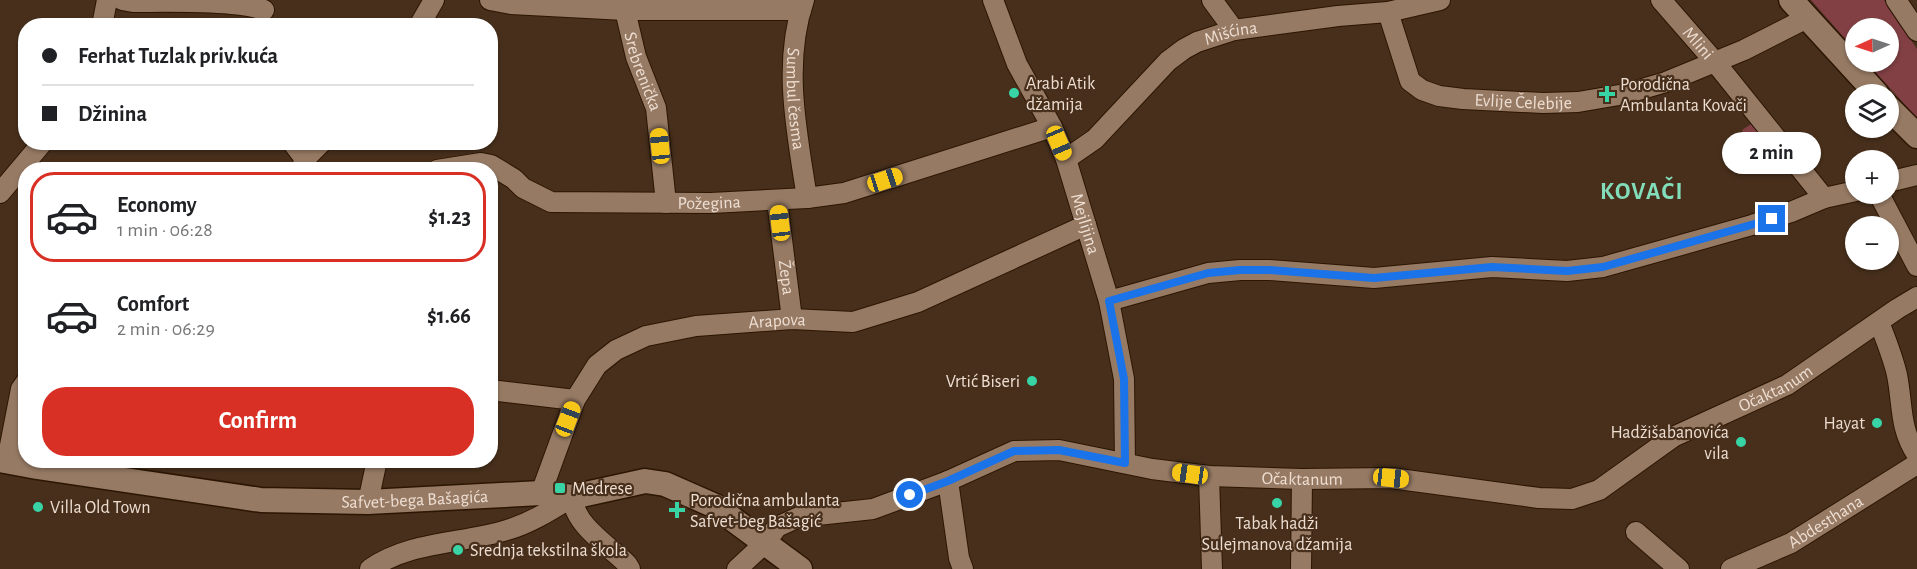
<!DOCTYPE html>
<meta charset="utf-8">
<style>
:root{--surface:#fff;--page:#f6f6f6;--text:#202124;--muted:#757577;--line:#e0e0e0;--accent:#d93025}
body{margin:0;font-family:"Alegreya Sans",sans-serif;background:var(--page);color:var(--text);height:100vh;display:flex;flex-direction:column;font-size:22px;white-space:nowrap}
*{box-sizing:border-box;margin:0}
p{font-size:20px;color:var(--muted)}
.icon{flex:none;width:33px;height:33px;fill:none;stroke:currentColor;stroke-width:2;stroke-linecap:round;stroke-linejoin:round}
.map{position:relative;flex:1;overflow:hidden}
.side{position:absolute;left:18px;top:162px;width:480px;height:306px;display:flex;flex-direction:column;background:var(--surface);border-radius:24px;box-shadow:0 2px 4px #0004}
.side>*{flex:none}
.banner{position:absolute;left:18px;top:18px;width:480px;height:132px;border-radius:24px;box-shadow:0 2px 4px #0004;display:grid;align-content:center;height:132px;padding:0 24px;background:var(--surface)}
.needle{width:39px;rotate:267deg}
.tools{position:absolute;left:1845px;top:18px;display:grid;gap:12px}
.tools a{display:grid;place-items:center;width:54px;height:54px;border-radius:50%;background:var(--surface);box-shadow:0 2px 4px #0004;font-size:30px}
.end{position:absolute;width:27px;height:27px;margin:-14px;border:8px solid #1a73e8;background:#fff;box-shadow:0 0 0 3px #fff}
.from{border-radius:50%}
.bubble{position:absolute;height:42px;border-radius:21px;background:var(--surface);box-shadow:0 2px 4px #0004;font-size:20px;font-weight:700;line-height:42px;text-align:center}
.car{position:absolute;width:18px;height:36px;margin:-18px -9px;border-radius:8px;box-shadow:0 0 4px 2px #0007;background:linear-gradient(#f5c518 24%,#345 0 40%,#f5c518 0 76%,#345 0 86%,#f5c518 0)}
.banner b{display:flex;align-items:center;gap:21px;height:57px;font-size:22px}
.banner b+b{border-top:2px solid var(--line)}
.banner i{width:15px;height:15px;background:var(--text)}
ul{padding:10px 0 0;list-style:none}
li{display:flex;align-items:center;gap:18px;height:90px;margin:0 12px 9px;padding:0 12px;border:3px solid transparent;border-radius:24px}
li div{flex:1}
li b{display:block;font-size:22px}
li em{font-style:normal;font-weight:700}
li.on{border-color:var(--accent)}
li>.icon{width:54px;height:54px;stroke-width:1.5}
.cta{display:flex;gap:12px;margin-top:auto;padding:12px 24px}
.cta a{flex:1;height:69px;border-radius:24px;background:var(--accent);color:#fff;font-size:24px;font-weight:700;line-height:69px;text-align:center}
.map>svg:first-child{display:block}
.green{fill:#824044}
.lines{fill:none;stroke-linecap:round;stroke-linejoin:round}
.minor-casing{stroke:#2c1603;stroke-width:22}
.tertiary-casing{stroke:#2c1603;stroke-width:27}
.minor{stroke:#967a64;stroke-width:20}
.tertiary{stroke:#967a64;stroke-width:24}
.route{stroke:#1a73e8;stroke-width:8}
.poi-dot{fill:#38d4a6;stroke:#472f1b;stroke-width:2}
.labels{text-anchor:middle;stroke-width:4.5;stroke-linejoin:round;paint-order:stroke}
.street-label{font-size:18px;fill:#eeded2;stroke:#472f1b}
.poi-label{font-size:18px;fill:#eeded2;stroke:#472f1b;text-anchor:start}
.district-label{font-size:24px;font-weight:bold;letter-spacing:1.5px;fill:#82ddbb;stroke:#472f1b}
</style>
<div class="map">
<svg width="1917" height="569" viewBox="0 0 1917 569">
<rect width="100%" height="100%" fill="#472f1b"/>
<g class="green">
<polygon points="1811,0 1884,0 1917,49 1917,118 1866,62 1888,62 1888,28 1856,28 1855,50"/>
<polygon points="1759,119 1789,158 1767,172 1742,130"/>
</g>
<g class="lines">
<g class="minor-casing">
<g id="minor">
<path d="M 122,0 L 133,2 C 168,2 235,0 264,10"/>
<polyline points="490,0 511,4 625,10 801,10"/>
<path id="s1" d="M 804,0 C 782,64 797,133 807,198"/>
<path id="s2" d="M 993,0 L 1017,64 L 1052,127 L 1066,159 L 1109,301 L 1124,379 L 1125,463"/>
<polyline points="1212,0 1234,30"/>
<path id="s3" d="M 1661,0 L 1715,62 L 1824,198"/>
<polyline points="1896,0 1917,31"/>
<path id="s4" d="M 625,10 L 636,57 L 656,108 L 666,203"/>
<path id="s5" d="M 1388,12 L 1410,81 L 1422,90 L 1439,96 L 1463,99 L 1543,103 L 1578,102 L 1625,94 L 1666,82 L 1744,50 L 1807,18"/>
<polyline points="102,26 107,0"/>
<polyline points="419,26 434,0"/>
<polyline points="292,142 305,159"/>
<path id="s6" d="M 1066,159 L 1095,139 L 1168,61 L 1184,49 L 1197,42 L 1234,30 L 1338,16 L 1388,12 L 1440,0"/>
<polyline points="301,170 305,159 322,142"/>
<path id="s7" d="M 437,170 L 481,163 L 491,165 L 514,179 L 523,188 L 551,202 L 711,203 L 807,198 L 844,193 L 1052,127"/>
<polyline points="1888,182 1917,175"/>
<polyline points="0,193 43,142"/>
<polyline points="1879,194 1917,266"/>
<path id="s8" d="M 777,200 L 792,319"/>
<polyline points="1109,301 1208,273 1240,270 1269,270 1374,278 1492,267 1567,271 1603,267 1752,225 1791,212 1824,198 1856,191"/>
<path d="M 1879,322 C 1886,340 1893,357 1897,375 C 1903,405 1899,428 1917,455"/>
<polyline points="490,390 575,400"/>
<polyline points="7,461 21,389 26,382"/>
<polyline points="1209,476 1212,569"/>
<polyline points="948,481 959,558 963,569"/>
<path id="s9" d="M 541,493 L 575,400 L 597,365 L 616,350 L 646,336 L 696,326 L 792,319 L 853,322 L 918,302 L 1086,225"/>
<polyline points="368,502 377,460"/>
<polyline points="1636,532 1679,569"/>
<path d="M 370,569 C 410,541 462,544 507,530 C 531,523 551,510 572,497 C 575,526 607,544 627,564 L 630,569"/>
<path id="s10" d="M 737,569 L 765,543 L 777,527 L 799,517 L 873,509 L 948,481 L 1014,451 L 1059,450 L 1152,469 L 1209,476 L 1302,479 L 1391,478 L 1539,498 L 1572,499 L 1599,490 L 1673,437 L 1787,385 L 1897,309 L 1917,297"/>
<polyline points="1301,569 1302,479"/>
<path id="s11" d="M 1731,569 L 1791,543 L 1917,464"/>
</g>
</g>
<g class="tertiary-casing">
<g id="tertiary">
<polyline points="1791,0 1877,94"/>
<polyline points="1888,107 1917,136"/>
<path id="s12" d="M 0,460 L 37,467 L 261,500 L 368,502 L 541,493 L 572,497 L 645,481 L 665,484 L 715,506 L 800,569"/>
</g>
</g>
<use href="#minor" class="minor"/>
<use href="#tertiary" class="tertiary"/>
</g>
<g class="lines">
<polyline class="route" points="910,495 948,481 1014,451 1059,450 1125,463 1124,379 1109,301 1208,273 1240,270 1269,270 1374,278 1492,267 1567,271 1603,267 1772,219"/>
</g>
<g class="poi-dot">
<circle cx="1014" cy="93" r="6"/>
<path d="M1604 85h6v6h6v6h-6v6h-6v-6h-6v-6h6z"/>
<circle cx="1032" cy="381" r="6"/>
<circle cx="1877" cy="423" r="6"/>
<circle cx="1741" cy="442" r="6"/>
<rect x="554" y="482" width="12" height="12" rx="3"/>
<circle cx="1277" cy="503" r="6"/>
<circle cx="38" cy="507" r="6"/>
<path d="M674 501h6v6h6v6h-6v6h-6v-6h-6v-6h6z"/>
<circle cx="458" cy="550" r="6"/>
</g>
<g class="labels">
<g class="street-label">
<text dy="6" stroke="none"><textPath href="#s6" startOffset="212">Mišćina</textPath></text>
<text dy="6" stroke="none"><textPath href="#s3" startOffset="57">Mlini</textPath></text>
<text dy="6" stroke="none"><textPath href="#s4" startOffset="64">Srebrenička</textPath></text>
<text dy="6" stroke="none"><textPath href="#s1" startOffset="100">Sumbul česma</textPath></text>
<text dy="6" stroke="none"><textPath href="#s5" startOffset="190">Evlije Čelebije</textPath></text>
<text dy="6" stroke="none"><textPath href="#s7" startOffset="284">Požegina</textPath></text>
<text dy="6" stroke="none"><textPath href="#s2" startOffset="243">Mejlijina</textPath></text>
<text dy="6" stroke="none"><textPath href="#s8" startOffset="78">Žepa</textPath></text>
<text dy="6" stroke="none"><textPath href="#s9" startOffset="330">Arapova</textPath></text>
<text dy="6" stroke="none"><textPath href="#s10" startOffset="1104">Očaktanum</textPath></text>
<text dy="6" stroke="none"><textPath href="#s10" startOffset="600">Očaktanum</textPath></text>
<text dy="6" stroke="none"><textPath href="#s12" startOffset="418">Safvet-bega Bašagića</textPath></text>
<text dy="6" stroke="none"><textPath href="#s11" startOffset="106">Abdesthana</textPath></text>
</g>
<g class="poi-label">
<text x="1026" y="89">Arabi Atik<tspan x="1026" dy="21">džamija</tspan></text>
<text x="1620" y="90">Porodična<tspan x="1620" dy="21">Ambulanta Kovači</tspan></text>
<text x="1020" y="387" text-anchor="end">Vrtić Biseri</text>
<text x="1865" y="429" text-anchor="end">Hayat</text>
<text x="1729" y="438" text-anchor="end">Hadžišabanovića<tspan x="1729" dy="21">vila</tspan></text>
<text x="572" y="494">Medrese</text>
<text x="690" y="506">Porodična ambulanta<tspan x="690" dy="21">Safvet-beg Bašagić</tspan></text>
<text x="50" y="513">Villa Old Town</text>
<text x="1277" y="529" text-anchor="middle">Tabak hadži<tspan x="1277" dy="21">Sulejmanova džamija</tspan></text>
<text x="470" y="556">Srednja tekstilna škola</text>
</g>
<g class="district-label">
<text x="1642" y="199">KOVAČI</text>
</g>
</g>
</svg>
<div class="tools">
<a><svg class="needle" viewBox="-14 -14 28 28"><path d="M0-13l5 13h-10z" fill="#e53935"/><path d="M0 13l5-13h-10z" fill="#757577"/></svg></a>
<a><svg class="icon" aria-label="layers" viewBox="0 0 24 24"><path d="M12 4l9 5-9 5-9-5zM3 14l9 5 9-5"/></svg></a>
<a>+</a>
<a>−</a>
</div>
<i class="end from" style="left:910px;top:495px"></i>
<i class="end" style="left:1772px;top:219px"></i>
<div class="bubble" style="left:1722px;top:132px;width:99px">2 min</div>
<i class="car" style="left:1059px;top:143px;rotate:157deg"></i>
<i class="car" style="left:660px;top:146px;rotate:354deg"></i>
<i class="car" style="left:885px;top:180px;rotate:72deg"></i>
<i class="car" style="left:780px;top:223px;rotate:353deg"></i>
<i class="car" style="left:568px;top:419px;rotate:21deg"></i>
<i class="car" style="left:1190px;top:474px;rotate:278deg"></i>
<i class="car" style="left:1391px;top:478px;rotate:96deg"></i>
<div class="banner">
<b><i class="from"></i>Ferhat Tuzlak priv.kuća</b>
<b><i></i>Džinina</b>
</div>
<section class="side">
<ul>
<li class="on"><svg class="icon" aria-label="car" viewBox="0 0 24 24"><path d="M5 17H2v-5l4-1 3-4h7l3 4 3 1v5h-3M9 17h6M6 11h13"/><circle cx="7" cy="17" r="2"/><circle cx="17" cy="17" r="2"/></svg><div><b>Economy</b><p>1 min · 06:28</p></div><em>$1.23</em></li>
<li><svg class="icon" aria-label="car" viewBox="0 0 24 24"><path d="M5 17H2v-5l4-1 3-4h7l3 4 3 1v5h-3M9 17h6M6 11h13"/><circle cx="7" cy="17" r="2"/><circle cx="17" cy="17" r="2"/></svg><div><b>Comfort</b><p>2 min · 06:29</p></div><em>$1.66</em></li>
</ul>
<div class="cta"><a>Confirm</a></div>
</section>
</div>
